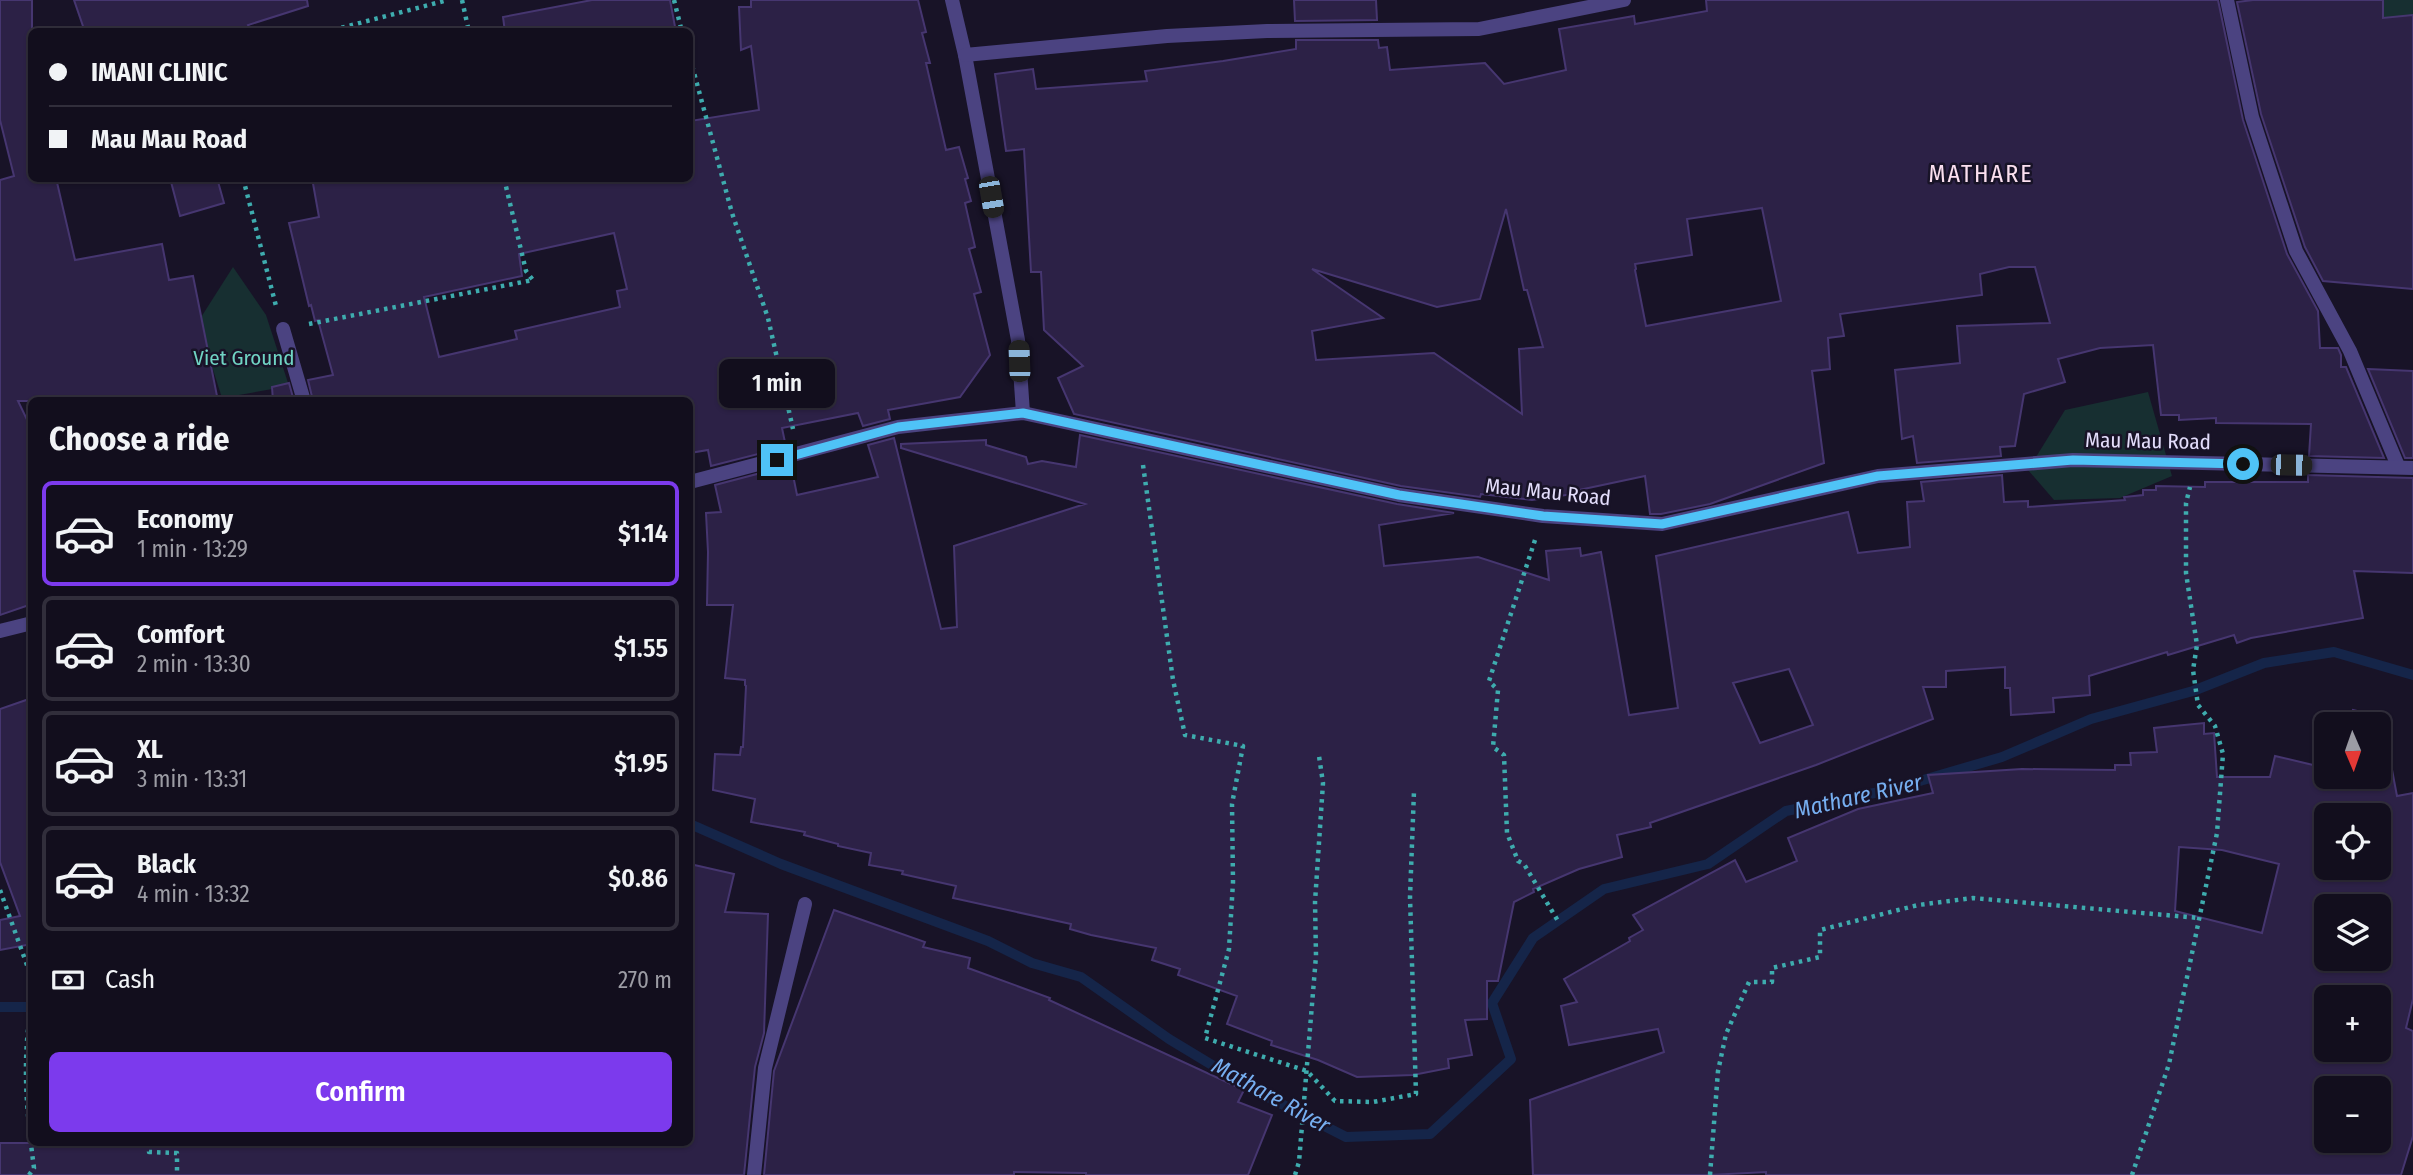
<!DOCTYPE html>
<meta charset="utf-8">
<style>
:root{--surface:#120e1d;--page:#1b1726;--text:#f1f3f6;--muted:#9c9ca4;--line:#312e3b;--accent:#7c3aed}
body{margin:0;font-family:"Fira Sans Condensed",sans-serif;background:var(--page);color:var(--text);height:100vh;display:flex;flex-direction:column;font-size:26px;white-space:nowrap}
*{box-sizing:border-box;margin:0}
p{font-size:23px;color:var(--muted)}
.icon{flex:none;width:38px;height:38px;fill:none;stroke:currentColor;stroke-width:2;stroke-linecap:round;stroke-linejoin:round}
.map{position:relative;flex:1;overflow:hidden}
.side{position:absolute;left:28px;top:397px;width:665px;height:749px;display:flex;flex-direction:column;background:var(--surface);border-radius:10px;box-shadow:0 2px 5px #0004,0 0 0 2px var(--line)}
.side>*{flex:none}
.guide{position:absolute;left:28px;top:28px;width:665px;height:154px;border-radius:10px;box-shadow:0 2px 5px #0004,0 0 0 2px var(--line);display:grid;align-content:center;height:154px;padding:0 21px;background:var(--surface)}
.needle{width:46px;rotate:178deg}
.tools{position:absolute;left:2314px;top:712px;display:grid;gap:14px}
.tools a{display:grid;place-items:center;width:77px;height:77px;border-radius:10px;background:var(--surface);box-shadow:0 2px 5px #0004,0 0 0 2px var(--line);font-size:35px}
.end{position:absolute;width:32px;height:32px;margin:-16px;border:9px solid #4fc3f7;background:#111;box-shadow:0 0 0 4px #111}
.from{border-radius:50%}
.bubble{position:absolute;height:49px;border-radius:10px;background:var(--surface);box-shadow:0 2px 5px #0004,0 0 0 2px var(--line);font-size:23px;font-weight:600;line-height:49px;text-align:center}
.car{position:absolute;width:21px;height:42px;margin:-21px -10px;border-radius:9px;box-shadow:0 0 5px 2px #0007;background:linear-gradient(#222 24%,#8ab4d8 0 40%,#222 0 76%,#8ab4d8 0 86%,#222 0)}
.guide b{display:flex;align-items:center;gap:24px;height:66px;font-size:26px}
.guide b+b{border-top:2px solid var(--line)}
.guide i{width:18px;height:18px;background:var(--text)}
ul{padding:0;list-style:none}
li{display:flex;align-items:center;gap:21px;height:105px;margin:0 14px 10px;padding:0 7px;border:4px solid var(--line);border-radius:10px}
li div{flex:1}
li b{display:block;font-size:26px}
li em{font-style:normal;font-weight:600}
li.current{border-color:var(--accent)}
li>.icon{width:63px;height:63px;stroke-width:1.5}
h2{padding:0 21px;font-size:32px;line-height:84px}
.pay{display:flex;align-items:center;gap:18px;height:77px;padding:0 21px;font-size:26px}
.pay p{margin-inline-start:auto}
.primary-button{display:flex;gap:14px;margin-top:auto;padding:14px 21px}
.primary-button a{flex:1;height:80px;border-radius:10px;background:var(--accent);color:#fff;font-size:28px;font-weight:600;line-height:80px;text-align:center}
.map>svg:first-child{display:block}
.park{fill:#172f31}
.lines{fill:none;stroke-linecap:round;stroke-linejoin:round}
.stream{stroke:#152549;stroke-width:10}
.building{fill:#2c2146;stroke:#463670;stroke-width:2;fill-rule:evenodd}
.path{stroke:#3eacae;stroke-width:4.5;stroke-dasharray:3.5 5;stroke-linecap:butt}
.minor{stroke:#4b4381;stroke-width:14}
.route{stroke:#4fc3f7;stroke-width:9}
.labels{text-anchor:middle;stroke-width:5;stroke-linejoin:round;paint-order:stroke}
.park-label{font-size:21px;fill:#70d4c4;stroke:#181327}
.street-label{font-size:21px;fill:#e3ddfb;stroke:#181327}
.water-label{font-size:23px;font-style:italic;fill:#76aef0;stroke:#181327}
.quarter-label{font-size:24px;letter-spacing:2px;fill:#fbdfef;stroke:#181327}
</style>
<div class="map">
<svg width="2413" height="1175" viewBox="0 0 2413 1175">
<rect width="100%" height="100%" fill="#181327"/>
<g class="park">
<polygon points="2369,0 2413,0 2413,23 2392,26 2369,3"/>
<polygon points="233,267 266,315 289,386 222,398 198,322"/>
<polygon points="2148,392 2172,476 2120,498 2054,500 2028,470 2065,410"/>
</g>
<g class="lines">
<g class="stream">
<polyline points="690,824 781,864 988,941 1032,963 1081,977 1169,1039 1250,1088 1346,1137 1430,1134 1511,1059 1492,1003 1533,938 1604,889 1708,864 1786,811 1889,790 2002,757 2091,719 2193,691 2264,663 2334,652 2413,675"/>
<polyline points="0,1007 32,1007"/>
</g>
</g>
<g class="building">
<polygon points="0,0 32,0 32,178 56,178 75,260 162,244 169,280 193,276 218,401 18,401 32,430 32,604 0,615 0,180 14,176 0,120"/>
<polygon points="74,0 307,0 308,6 248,25 251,32 85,32"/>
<polygon points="592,0 670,0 676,32 505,32 503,17"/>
<path d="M 751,0 L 918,0 L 926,32 L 922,33 L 930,63 L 926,63 L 946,150 L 959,147 L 968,178 L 965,179 L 971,201 L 965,203 L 975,247 L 969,249 L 981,292 L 974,294 L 990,355 L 960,397 L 888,410 L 890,419 L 863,426 L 858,413 L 782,428 L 786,447 L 711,466 L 708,450 L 690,453 L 690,401 L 313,401 L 308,380 L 333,375 L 318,320 L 315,321 L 311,305 L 309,306 L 289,223 L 319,217 L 312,178 L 690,178 L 690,121 L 759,110 L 751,46 L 741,50 L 739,7 L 751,7 ZM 614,233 L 627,289 L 617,291 L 620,307 L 515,331 L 517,339 L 439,357 L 424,297 L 522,276 L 519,254 Z"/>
<polygon points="1294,0 1376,0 1377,20 1295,21"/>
<path d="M 1706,0 L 2218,0 L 2243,120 L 2287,254 L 2318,311 L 2320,348 L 2338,348 L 2341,355 L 2341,367 L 2346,367 L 2384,458 L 2309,456 L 2311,424 L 2216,423 L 2216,418 L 2179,420 L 2179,415 L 2161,415 L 2153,345 L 2100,348 L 2058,359 L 2065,382 L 2024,394 L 2015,446 L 2000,447 L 2001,456 L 1917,463 L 1913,436 L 1902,439 L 1895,370 L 1960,363 L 1957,326 L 2050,323 L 2035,267 L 2009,267 L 1980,274 L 1982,295 L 1840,314 L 1844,336 L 1828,338 L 1830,369 L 1812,371 L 1824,463 L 1710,504 L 1661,514 L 1650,514 L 1645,476 L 1579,490 L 1580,493 L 1532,500 L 1481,494 L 1480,497 L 1401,486 L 1074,414 L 1058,378 L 1083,366 L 1044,330 L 1041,272 L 1031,272 L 1024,149 L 1006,151 L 995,74 L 1033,69 L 1036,89 L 1147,81 L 1145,71 L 1223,61 L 1296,49 L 1296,40 L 1378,40 L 1379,48 L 1387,47 L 1390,70 L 1485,63 L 1504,84 L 1566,70 L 1559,29 L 1634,16 L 1635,24 L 1707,11 ZM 1762,208 L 1781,301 L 1646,326 L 1635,270 L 1636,269 L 1635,264 L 1692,255 L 1687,219 ZM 1506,209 L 1524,290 L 1527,290 L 1543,347 L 1519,349 L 1522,414 L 1434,353 L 1316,360 L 1312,331 L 1383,318 L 1312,269 L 1437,307 L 1480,299 Z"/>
<polygon points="2253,0 2383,0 2383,18 2413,15 2413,289 2323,281 2305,247 2261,114 2237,2"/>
<polygon points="170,178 217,178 224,203 180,216"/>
<polygon points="2368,369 2413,371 2413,458 2405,458"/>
<polygon points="289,383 294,401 273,401 272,387"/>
<path d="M 1080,435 L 1397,504 L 1454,513 L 1379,525 L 1384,566 L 1478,557 L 1549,580 L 1546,551 L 1580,548 L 1581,556 L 1601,552 L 1629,715 L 1678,708 L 1656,556 L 1848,512 L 1858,553 L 1910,547 L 1907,502 L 1924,501 L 1921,482 L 2002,475 L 2004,502 L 2028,501 L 2028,507 L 2125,500 L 2124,497 L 2143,495 L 2143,490 L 2156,490 L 2156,486 L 2205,487 L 2205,482 L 2308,482 L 2308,475 L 2413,478 L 2413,573 L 2354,571 L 2363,618 L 2251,638 L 2237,643 L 2234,635 L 2168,655 L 2167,652 L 2089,676 L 2090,695 L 2053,698 L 2054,712 L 2011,715 L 2010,688 L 2005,688 L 2005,667 L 1946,671 L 1946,687 L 1923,687 L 1933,719 L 1816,765 L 1650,823 L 1651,827 L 1617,835 L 1622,857 L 1579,869 L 1533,889 L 1534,892 L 1514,902 L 1498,981 L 1487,981 L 1487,1019 L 1465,1020 L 1472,1055 L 1448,1059 L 1449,1068 L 1413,1075 L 1357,1077 L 1318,1060 L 1271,1045 L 1272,1041 L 1227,1024 L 1237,996 L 1178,975 L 1180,969 L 1152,960 L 1156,948 L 1091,935 L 1070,929 L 1071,924 L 953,898 L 956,886 L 902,874 L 903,871 L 869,865 L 871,853 L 838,846 L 838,844 L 804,835 L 805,832 L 751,822 L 755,799 L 713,790 L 715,754 L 740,755 L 741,747 L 743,747 L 746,686 L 745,685 L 745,680 L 725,678 L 733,605 L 707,605 L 708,552 L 706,513 L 721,512 L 715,485 L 791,465 L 797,495 L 878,477 L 868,445 L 894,438 L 941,629 L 957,627 L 954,546 L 1085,504 L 901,448 L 901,444 L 986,440 L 986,445 L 1026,457 L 1028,464 L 1042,461 L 1076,467 ZM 1789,669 L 1813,725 L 1760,743 L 1733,683 Z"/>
<polygon points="32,698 32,944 0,950 0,920 20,916 0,862 0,709"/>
<path d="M 2353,710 L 2382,717 L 2397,796 L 2413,793 L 2413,999 L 2406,1028 L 2413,1031 L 2413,1136 L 2401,1175 L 1766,1175 L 1766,1172 L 1710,1175 L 1533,1175 L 1530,1100 L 1664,1052 L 1658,1029 L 1569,1045 L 1561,1006 L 1577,1002 L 1564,979 L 1630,941 L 1629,938 L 1643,930 L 1633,915 L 1735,860 L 1746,882 L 1797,861 L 1788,838 L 1858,809 L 1933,793 L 1928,775 L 2022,769 L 2115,770 L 2115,765 L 2131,765 L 2130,753 L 2157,752 L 2154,728 L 2204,723 L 2204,734 L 2214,733 L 2217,777 L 2270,777 L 2275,756 L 2326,768 L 2326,777 L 2378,777 L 2378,724 L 2350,724 ZM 2326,816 L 2378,816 L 2378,868 L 2326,868 ZM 2179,847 L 2222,850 L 2279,864 L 2262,933 L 2175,911 ZM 2326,906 L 2378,906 L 2378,959 L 2326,959 ZM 2326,998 L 2378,998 L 2378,1050 L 2326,1050 ZM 2326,1088 L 2378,1088 L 2378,1141 L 2326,1141 Z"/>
<polygon points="690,864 734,874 725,912 768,914 764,1033 755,1067 744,1175 0,1175 0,1143 690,1143"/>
<polygon points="834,910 925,942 923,947 970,958 968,968 1050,998 1049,1000 1244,1090 1238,1102 1272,1115 1248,1175 1086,1175 1086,1173 1014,1172 1014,1175 764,1175 774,1071"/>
</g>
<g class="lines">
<g class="path">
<polyline points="462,0 469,32"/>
<polyline points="674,0 682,32"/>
<polyline points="325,32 448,0"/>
<polyline points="690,58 732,213 768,318 793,429"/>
<polyline points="243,178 276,306"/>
<polyline points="309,324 533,280 526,271 504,178"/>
<polyline points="1143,465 1173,680 1185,735 1243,746 1232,804 1233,882 1229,949 1205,1038 1307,1071 1335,1101 1373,1102 1416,1094 1410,897 1414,791"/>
<polyline points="1535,540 1489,681 1498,690 1493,747 1504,755 1507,833 1518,861 1524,864 1558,921"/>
<polyline points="0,890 32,979"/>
<polyline points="149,1143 149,1152 177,1153 177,1175"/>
<path d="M 29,1175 L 34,1168 C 28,1122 23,1077 28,1030 L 32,1028"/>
<polyline points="1295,1175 1299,1162 1316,956 1315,902 1323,783 1319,756"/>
<polyline points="1710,1175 1718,1071 1726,1034 1749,982 1772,982 1772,968 1820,957 1820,930 1918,905 1973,898 2199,918"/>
<polyline points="2132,1175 2169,1064 2217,833 2223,754 2215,726 2198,705 2193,670 2197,645 2186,573 2186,503 2190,487"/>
</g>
<g class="minor">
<polyline points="952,0 965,55 1018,340 1023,413"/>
<polyline points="2227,0 2252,117 2296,251 2350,351 2398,466"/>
<polyline points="965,55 1167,36 1267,31 1479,29 1624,0"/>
<polyline points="283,329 304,401"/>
<polyline points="690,482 898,427 1023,413 1399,495 1543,516 1662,524 1878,476 2073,460 2413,468"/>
<polyline points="0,631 32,623"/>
<polyline points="754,1175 765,1068 805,904"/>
</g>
</g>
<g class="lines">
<polyline class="route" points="777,460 898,427 1023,413 1399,495 1543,516 1662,524 1878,476 2073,460 2243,464"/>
</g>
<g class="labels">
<g class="park-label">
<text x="244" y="365">Viet Ground</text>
</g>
<g class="street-label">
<text transform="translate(2148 441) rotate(1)" y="7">Mau Mau Road</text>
<text transform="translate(1548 492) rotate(6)" y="7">Mau Mau Road</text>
</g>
<g class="water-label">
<text transform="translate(1858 796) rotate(-13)" y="8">Mathare River</text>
<text transform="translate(1271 1095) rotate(29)" y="8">Mathare River</text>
</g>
<g class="quarter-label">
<text x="1981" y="182">MATHARE</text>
</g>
</g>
</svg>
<div class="tools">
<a><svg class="needle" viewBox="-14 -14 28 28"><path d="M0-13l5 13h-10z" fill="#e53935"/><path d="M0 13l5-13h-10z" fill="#9c9ca4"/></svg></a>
<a><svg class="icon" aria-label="locate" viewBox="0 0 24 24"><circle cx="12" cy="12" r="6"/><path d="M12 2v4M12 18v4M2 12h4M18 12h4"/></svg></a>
<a><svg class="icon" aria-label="layers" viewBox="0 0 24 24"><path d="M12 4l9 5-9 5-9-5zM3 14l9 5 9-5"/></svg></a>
<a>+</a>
<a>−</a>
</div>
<i class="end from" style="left:2243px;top:464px"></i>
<i class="end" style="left:777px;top:460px"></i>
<div class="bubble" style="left:719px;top:359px;width:116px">1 min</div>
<i class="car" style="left:991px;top:197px;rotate:170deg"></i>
<i class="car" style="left:1019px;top:361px;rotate:358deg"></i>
<i class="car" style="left:2291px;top:465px;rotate:91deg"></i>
<div class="guide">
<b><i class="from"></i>IMANI CLINIC</b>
<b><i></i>Mau Mau Road</b>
</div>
<section class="side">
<h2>Choose a ride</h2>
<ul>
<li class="current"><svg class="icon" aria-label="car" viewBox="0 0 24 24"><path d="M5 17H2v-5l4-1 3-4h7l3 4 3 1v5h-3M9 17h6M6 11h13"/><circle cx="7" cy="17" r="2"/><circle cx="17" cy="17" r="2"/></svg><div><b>Economy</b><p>1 min · 13:29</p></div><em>$1.14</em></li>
<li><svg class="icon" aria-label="car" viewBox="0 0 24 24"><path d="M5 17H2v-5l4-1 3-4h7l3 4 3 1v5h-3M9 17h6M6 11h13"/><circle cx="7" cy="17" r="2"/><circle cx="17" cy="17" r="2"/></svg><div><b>Comfort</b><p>2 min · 13:30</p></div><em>$1.55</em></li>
<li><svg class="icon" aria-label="car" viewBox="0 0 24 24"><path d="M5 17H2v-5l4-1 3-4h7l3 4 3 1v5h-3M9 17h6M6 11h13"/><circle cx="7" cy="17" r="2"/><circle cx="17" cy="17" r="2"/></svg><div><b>XL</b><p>3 min · 13:31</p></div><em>$1.95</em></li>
<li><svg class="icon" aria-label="car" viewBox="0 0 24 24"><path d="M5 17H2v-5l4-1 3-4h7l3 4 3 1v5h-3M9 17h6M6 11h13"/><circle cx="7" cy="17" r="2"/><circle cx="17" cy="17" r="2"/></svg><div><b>Black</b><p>4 min · 13:32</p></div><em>$0.86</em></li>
</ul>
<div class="pay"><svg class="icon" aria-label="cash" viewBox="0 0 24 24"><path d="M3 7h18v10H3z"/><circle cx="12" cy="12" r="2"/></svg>Cash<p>270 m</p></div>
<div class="primary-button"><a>Confirm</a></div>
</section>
</div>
